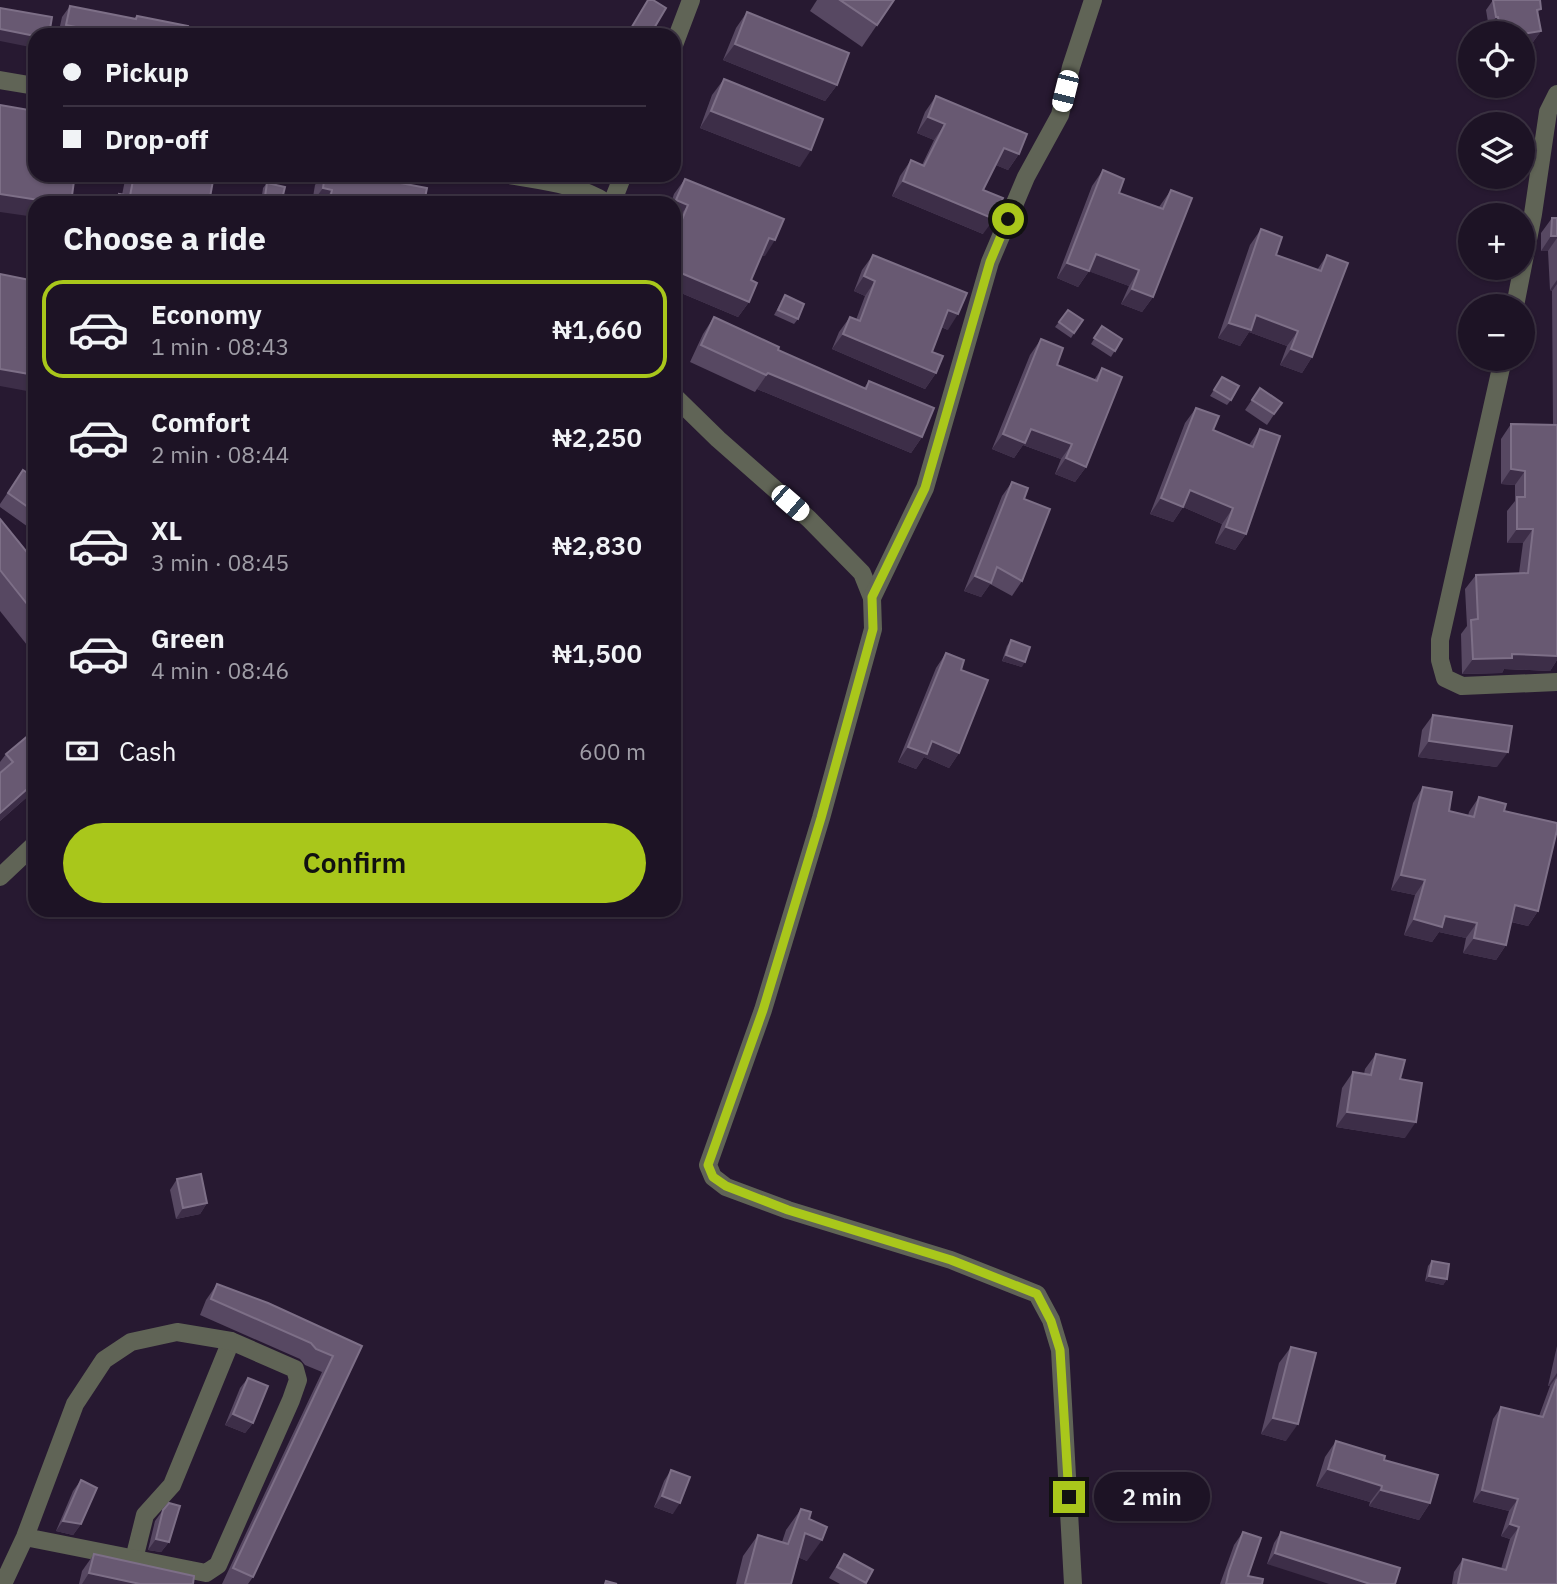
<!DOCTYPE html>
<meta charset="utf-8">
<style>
:root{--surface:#1d1325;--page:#251c2d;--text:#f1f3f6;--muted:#a09ea7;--line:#3b3242;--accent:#a9c71b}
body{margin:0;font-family:"IBM Plex Sans",sans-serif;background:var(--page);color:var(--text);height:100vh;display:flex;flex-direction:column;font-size:26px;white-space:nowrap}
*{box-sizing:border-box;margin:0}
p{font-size:23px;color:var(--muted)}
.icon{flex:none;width:38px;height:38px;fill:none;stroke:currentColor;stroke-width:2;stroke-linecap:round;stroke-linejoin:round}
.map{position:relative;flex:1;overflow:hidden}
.drawer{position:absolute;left:28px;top:196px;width:653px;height:721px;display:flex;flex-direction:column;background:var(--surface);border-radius:21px;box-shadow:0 2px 5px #0004,0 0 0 2px var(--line)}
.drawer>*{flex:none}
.top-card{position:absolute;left:28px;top:28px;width:653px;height:154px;border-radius:21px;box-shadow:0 2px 5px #0004,0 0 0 2px var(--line);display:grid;align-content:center;height:154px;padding:0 35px;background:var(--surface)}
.tools{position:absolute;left:1458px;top:21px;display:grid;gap:14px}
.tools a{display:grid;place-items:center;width:77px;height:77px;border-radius:50%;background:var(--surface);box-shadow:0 2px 5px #0004,0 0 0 2px var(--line);font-size:35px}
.end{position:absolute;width:32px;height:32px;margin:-16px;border:9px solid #a9c71b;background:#111;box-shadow:0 0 0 4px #111}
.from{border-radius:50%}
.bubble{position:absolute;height:49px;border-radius:24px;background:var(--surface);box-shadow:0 2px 5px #0004,0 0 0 2px var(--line);font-size:23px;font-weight:600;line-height:49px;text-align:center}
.car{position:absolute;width:21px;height:42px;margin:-21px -10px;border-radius:9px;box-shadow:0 0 5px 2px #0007;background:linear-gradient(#fff 24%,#345 0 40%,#fff 0 76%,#345 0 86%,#fff 0)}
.top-card b{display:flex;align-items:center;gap:24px;height:66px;font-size:26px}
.top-card b+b{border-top:2px solid var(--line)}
.top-card i{width:18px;height:18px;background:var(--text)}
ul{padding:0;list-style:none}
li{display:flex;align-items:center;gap:21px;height:98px;margin:0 14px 10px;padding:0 21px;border:4px solid transparent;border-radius:21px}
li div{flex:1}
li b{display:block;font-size:26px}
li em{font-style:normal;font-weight:600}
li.selected{border-color:var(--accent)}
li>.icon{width:63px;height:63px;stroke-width:1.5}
h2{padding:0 35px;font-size:32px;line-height:84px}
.pay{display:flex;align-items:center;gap:18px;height:77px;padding:0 35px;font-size:26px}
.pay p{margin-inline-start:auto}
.button{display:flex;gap:14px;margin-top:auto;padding:14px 35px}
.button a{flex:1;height:80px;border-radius:42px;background:var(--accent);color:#111;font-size:28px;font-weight:600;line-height:80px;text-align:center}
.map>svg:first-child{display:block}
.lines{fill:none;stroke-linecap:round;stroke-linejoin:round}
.minor{stroke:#606456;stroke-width:18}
.wall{fill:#574862}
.shaded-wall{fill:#3d2e48}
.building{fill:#685972;stroke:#7d6f87;stroke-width:2}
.route{stroke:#a9c71b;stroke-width:9}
</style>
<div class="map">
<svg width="1557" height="1584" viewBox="0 0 1557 1584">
<rect width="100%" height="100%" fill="#271931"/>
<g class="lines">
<g class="minor">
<polyline points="674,45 691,0"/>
<polyline points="0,80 35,86"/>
<path d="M 509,175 C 543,181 577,184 607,203"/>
<polyline points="612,203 623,175"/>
<polyline points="1515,306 1533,214 1548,112 1557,94"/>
<polyline points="1503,359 1440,640 1440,660 1445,678 1462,686 1557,682"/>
<polyline points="674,396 718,439 809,519 862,573 872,598 873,629 821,818 763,1010 708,1165 713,1177 726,1187 788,1210 951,1260 1037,1294 1051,1320 1060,1350 1073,1584"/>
<polyline points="872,598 925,488 990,262 1026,177 1060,115 1071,67 1093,0"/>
<polyline points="0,877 35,844"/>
<polyline points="134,1559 145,1515 172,1485 231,1341"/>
<polyline points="3,1584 25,1537 75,1404 104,1360 131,1342 177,1332 231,1341 295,1369 298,1380 291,1400 218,1565 206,1573 25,1537"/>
</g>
</g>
<g class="wall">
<polygon points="817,0 894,0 862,47 810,11"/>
<polygon points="1493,0 1540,0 1538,14 1541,31 1533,42 1522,44 1522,33 1492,33 1491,27 1489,28 1486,10"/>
<polygon points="70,6 134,19 137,16 186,35 58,35 62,17"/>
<polygon points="747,12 837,85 825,101 723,60 736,28"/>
<polygon points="724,79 800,167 700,128 712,95"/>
<polygon points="936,96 1019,154 1008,170 996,165 983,190 983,234 892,196 900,176 911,160 922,165 934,140 917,133 925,112"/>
<polygon points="1103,170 1119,193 1159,207 1171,190 1153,297 1142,312 1121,304 1129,286 1089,271 1078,287 1057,278 1092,186"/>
<polygon points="126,175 222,175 218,182 213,181 209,203 113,203 119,194 122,195"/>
<polygon points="322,175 358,175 424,203 312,203 315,185"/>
<polygon points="685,179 765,256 762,255 751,280 749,302 738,317 674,290 674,228 677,220 674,219 674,203 671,203 674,194"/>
<polygon points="267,183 281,203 261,203 263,188"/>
<polygon points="1552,218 1557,218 1557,660 1550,671 1504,669 1502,673 1462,674 1461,634 1467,626 1465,589 1476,575 1519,573 1523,543 1507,543 1507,511 1515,501 1515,485 1501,484 1501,439 1511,424 1553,425 1552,291 1550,290 1548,251 1541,251 1541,233"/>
<polygon points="1261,229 1276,255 1317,270 1327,255 1312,357 1302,373 1280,365 1287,346 1249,332 1240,346 1218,338 1250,245"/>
<polygon points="873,255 948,330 941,327 932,352 936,373 925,389 832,349 839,332 850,317 856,320 865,296 854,291 862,270"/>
<polygon points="785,295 798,319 794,324 774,315"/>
<polygon points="1068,310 1083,320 1071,338 1055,327"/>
<polygon points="714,317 778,350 864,388 869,381 922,437 911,453 757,389 755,392 690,362 703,334"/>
<polygon points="1102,326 1122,339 1111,357 1091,344"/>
<polygon points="1041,339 1057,365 1094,380 1102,368 1086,467 1075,482 1055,474 1061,459 1023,445 1014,458 992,449 1030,355"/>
<polygon points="1222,377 1231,400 1227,405 1210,396"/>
<polygon points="1260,388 1282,403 1267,425 1245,410"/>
<polygon points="1196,408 1213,430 1249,445 1260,429 1246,534 1235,550 1215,543 1222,524 1183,507 1173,522 1150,514 1185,423"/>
<polygon points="23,470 35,478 35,539 28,533 31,529 0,507 0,504"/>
<polygon points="1012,482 1024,499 1022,581 1012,596 990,584 981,597 964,591 1002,496"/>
<polygon points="0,519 35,562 35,655 0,611"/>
<polygon points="1011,640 1022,667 1002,661 1007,646"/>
<polygon points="946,653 961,670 959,753 949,768 924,757 916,769 898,762 936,668"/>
<polygon points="1433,715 1497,767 1418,757 1422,730"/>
<polygon points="35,730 35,790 0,821 0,762 6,754"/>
<polygon points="1423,787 1449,811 1468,816 1469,812 1479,797 1504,811 1538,911 1528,926 1511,922 1506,945 1496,960 1463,953 1466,938 1439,932 1432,942 1404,935 1415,895 1391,890 1413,803"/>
<polygon points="1376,1054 1400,1079 1405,1138 1336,1127 1342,1088 1353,1072 1364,1074 1365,1069"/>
<polygon points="177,1179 207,1203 200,1214 176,1219 170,1190"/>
<polygon points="1432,1261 1447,1279 1443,1285 1425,1281 1428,1266"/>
<polygon points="217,1284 362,1346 253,1577 248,1584 222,1584 322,1372 305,1365 300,1359 200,1315 206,1300"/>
<polygon points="1557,1346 1557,1584 1452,1584 1454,1572 1463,1559 1501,1569 1510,1539 1501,1536 1509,1511 1473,1502 1493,1419 1501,1407 1539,1416 1550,1386 1548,1386"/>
<polygon points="1291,1347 1286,1441 1261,1434 1279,1363"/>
<polygon points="248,1378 253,1423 245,1433 225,1425 240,1388"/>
<polygon points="1336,1441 1384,1460 1430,1503 1419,1520 1369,1506 1370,1502 1316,1486 1325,1457"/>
<polygon points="671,1470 673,1514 654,1507 664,1481"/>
<polygon points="81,1480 81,1524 73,1535 56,1531 73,1491"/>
<polygon points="801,1509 809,1519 807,1561 798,1557 791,1584 736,1584 743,1556 758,1535 782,1542 786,1530"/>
<polygon points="163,1510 169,1542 161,1552 148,1550 155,1521"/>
<polygon points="1243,1532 1248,1576 1262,1584 1220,1584 1234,1545"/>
<polygon points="1281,1532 1400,1568 1267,1564 1274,1543"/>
<polygon points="94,1554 193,1584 79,1584 82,1571"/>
<polygon points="844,1554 873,1570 865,1584 840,1584 829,1578"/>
</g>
<g class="shaded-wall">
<polygon points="1496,17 1498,17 1491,27 1489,28"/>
<polygon points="66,25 115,35 59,35"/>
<polygon points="0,29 35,36 35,48 0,41"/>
<polygon points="1541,31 1533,42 1522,44 1522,34"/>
<polygon points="735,44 837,85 825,101 723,60"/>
<polygon points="711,111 811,150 800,167 700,128"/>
<polygon points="928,117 945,124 934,140 917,133"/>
<polygon points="1004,148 1019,154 1008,170 993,164"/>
<polygon points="209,175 222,175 218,182 205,180"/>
<polygon points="903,181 994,219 983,234 892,196"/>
<polygon points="323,188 332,190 323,203 312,203"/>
<polygon points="0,194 58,203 35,203 35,217 0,212"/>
<polygon points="676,200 688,205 677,220 674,219 674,204"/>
<polygon points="1551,236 1557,236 1557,238 1548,251 1541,251"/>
<polygon points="769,238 775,240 765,256 758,253"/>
<polygon points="1096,254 1139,270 1129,286 1085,270"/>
<polygon points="1067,263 1089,271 1078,287 1057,278"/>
<polygon points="674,270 749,302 738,317 674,290"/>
<polygon points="864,276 875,281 865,296 854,291"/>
<polygon points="1557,280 1557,284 1552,291 1550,290"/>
<polygon points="1132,289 1153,297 1142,312 1121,304"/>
<polygon points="948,310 958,314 948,330 937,325"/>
<polygon points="1256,315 1298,331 1287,346 1249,332 1240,346 1218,338 1229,323"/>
<polygon points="843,334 936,373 925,389 832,349"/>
<polygon points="1291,349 1312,357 1302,373 1280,365"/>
<polygon points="0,369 35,375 35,380 27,391 0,386"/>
<polygon points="768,373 922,437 911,453 757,389"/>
<polygon points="1031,429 1072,444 1061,459 1023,445 1014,458 992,449 1003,434"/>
<polygon points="1066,458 1086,467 1075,482 1055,474"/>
<polygon points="1511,469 1525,471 1515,485 1501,484"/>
<polygon points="1190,490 1233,508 1222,524 1183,507 1173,522 1150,514 1161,498"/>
<polygon points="1226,527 1246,534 1235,550 1215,543"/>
<polygon points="1517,529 1533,529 1523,543 1507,543"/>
<polygon points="975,576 991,583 981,597 964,591"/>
<polygon points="1557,650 1557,660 1550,671 1504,669 1502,673 1462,674 1473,659"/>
<polygon points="1006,655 1025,662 1022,667 1002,661"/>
<polygon points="932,741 959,753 949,768 924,757 916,769 898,762 908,747"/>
<polygon points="1429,741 1508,752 1497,767 1418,757"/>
<polygon points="35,782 35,790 0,821 0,813"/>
<polygon points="1401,875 1425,880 1415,895 1391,890"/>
<polygon points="1515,905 1538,911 1528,926 1504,920"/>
<polygon points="1445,916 1477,923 1466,938 1439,932 1432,942 1404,935 1414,919"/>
<polygon points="1474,938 1506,945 1496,960 1463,953"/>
<polygon points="1347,1112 1416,1122 1405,1138 1336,1127"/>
<polygon points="207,1203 200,1214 176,1219 183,1208"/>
<polygon points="1429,1276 1447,1279 1443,1285 1425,1281"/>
<polygon points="1557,1373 1557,1376 1550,1386 1548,1386"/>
<polygon points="233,1414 253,1423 245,1433 225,1425"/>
<polygon points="1273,1418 1298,1424 1286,1441 1261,1434"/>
<polygon points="1328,1469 1382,1486 1370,1502 1316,1486"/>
<polygon points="1381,1490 1430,1503 1419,1520 1369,1506"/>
<polygon points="1482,1490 1518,1499 1509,1511 1473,1502"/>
<polygon points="662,1496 680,1503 673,1514 654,1507"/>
<polygon points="63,1521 81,1524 73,1535 56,1531"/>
<polygon points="1510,1524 1519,1527 1510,1539 1501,1536"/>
<polygon points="805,1533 822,1540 807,1561 790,1554"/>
<polygon points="156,1539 169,1542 161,1552 148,1550"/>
<polygon points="1275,1553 1370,1584 1329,1584 1267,1564"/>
<polygon points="89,1573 140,1584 82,1584"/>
</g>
<g class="building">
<polygon points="648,0 653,0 666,8 650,35 627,35"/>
<polygon points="840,0 894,0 877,25"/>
<polygon points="1493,0 1540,0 1541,9 1537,10 1541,31 1522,34 1522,33 1501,33 1498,17 1496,17"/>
<polygon points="70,6 136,19 137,16 188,26 186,35 115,35 66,25"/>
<polygon points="0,8 52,17 49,35 35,36 0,29"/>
<polygon points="747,12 849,53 837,85 735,44"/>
<polygon points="724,79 823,119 811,150 711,111"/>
<polygon points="936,96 1027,134 1019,154 1004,148 983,190 1003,198 994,219 903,181 911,160 924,166 945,124 928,117"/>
<polygon points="0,105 35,111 35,175 68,175 67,180 74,181 71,203 58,203 0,194"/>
<polygon points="1103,170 1124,179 1119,193 1163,209 1171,190 1192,198 1153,297 1132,289 1139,270 1096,254 1089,271 1067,263"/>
<polygon points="134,175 214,175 209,203 117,203 119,194 130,196"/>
<polygon points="325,175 358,175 427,188 424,203 329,203 332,190 323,188"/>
<polygon points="685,179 784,219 775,240 769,238 751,280 757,283 749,302 674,270 674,239 688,205 676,200"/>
<polygon points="267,183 285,187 281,203 264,203"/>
<polygon points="466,200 481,203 465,203"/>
<polygon points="1552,218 1557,218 1557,236 1551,236"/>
<polygon points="1261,229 1282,237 1276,255 1321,271 1327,255 1348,263 1312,357 1291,349 1298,331 1256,315 1251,330 1229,323"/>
<polygon points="873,255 967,293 958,314 948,310 932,352 943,356 936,373 843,334 850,317 860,321 875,281 864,276"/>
<polygon points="0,274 35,281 35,309 27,347 35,348 35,375 0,369"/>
<polygon points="785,295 804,304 798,319 778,310"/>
<polygon points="1068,310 1083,320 1074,333 1059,322"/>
<polygon points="714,317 779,347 778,350 866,389 869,381 934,408 922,437 768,373 766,375 701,345"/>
<polygon points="1102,326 1122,339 1115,351 1094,338"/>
<polygon points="1041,339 1063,348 1057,365 1097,381 1102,368 1122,377 1086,467 1066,458 1072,444 1031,429 1025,443 1003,434"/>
<polygon points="1222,377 1239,386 1231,400 1214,390"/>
<polygon points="1260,388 1282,403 1274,414 1252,400"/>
<polygon points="1196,408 1219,416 1213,430 1253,447 1260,429 1280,436 1246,534 1226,527 1233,508 1190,490 1183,507 1161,498"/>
<polygon points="1511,424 1557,425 1557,656 1512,654 1512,658 1473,659 1471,620 1478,619 1476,575 1528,573 1533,529 1517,529 1517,497 1525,497 1525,471 1511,469"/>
<polygon points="23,470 35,478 35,512 8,493"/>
<polygon points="1012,482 1028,488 1024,499 1050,509 1022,581 997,567 991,583 975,576"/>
<polygon points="0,519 35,562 35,614 0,570"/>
<polygon points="1011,640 1030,647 1025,662 1006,655"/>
<polygon points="946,653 964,660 961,670 988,680 959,753 932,741 927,754 908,747"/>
<polygon points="1433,715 1512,726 1508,752 1429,741"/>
<polygon points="35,730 35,782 0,813 0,773 13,762 6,754"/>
<polygon points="1423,787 1452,792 1449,811 1474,817 1479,797 1506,804 1504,811 1557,823 1557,830 1538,911 1515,905 1506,945 1474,938 1477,923 1445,916 1442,927 1414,919 1425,880 1401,875"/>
<polygon points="1376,1054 1405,1060 1400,1079 1422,1083 1416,1122 1347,1112 1353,1072 1371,1075"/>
<polygon points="201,1174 207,1203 183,1208 177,1179"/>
<polygon points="1432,1261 1449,1264 1447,1279 1429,1276"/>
<polygon points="217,1284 268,1303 362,1346 253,1577 233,1568 333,1356 316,1349 311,1343 211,1299"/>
<polygon points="1291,1347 1316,1353 1298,1424 1273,1418"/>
<polygon points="248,1378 268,1386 253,1423 233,1414"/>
<polygon points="1557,1379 1557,1584 1458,1584 1463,1559 1506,1570 1519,1527 1510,1524 1518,1499 1482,1490 1501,1407 1543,1417"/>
<polygon points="1336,1441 1385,1456 1384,1460 1438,1475 1430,1503 1381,1490 1382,1486 1328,1469"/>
<polygon points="671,1470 690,1477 680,1503 662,1496"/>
<polygon points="81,1480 97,1488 81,1524 63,1521"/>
<polygon points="169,1503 180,1506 169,1542 156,1539 163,1510"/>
<polygon points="801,1509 811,1512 809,1519 827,1527 822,1540 805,1533 791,1584 745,1584 758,1535 788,1544"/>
<polygon points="1243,1532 1261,1538 1248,1576 1263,1579 1262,1584 1226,1584 1229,1571"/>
<polygon points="1281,1532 1400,1568 1395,1584 1370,1584 1275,1553"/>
<polygon points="94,1554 194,1576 193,1584 140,1584 89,1573"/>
<polygon points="844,1554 873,1570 866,1583 837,1567"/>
<polygon points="606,1581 617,1584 605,1584"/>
</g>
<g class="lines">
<polyline class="route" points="1008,219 990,262 925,488 872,597 873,629 821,818 763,1010 708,1165 713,1177 726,1186 788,1210 951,1260 1037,1294 1051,1321 1060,1350 1069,1497"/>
</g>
</svg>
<div class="tools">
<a><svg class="icon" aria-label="locate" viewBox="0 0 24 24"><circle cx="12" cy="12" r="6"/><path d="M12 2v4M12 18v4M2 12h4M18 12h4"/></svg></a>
<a><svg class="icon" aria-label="layers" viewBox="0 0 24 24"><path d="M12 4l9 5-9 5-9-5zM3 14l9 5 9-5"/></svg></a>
<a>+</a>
<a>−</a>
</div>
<i class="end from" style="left:1008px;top:219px"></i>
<i class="end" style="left:1069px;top:1497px"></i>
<div class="bubble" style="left:1094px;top:1472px;width:116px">2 min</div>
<i class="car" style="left:1065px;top:91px;rotate:194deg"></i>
<i class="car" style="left:790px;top:503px;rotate:131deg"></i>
<div class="top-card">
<b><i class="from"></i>Pickup</b>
<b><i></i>Drop-off</b>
</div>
<section class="drawer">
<h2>Choose a ride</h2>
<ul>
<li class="selected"><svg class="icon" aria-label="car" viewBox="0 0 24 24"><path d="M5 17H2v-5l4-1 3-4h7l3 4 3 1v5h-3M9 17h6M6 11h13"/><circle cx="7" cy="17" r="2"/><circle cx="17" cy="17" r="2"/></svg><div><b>Economy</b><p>1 min · 08:43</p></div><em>₦1,660</em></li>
<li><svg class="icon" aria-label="car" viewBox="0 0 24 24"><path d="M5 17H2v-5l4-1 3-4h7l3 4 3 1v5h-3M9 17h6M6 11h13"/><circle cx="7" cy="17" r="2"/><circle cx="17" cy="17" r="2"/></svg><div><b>Comfort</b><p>2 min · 08:44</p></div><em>₦2,250</em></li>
<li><svg class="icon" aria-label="car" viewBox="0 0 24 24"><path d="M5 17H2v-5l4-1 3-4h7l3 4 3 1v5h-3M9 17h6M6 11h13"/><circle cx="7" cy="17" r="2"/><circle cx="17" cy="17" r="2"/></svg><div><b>XL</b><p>3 min · 08:45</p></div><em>₦2,830</em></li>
<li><svg class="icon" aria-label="car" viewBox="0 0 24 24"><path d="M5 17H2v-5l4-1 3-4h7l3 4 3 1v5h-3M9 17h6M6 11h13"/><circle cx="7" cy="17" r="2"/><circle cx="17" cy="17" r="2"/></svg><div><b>Green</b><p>4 min · 08:46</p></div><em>₦1,500</em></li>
</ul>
<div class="pay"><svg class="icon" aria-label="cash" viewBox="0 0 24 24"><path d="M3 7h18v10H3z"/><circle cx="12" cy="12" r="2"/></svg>Cash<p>600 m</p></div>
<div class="button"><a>Confirm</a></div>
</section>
</div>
